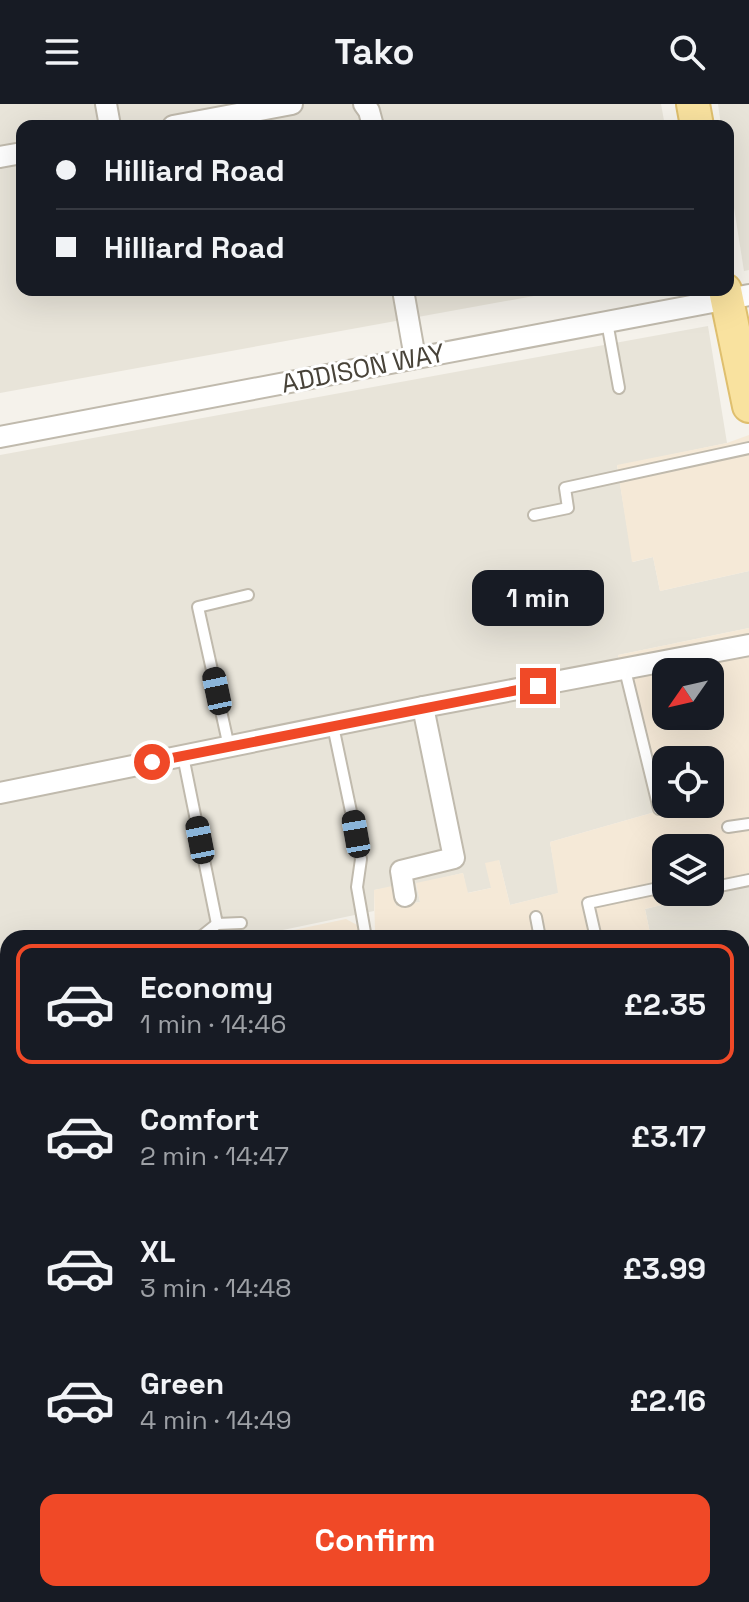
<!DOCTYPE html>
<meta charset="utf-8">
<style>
:root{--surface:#171b24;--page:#242831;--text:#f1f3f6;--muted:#9ea1a6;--line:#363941;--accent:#f04927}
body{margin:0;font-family:"Space Grotesk",sans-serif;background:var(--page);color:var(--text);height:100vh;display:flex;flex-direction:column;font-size:30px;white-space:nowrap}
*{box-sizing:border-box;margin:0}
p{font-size:26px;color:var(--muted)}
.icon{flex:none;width:44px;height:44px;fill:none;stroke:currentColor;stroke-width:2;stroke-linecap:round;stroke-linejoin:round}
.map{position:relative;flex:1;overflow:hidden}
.panel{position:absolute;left:0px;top:826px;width:750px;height:672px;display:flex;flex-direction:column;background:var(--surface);border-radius:24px 24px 0 0;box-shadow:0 8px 32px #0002}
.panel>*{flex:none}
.hud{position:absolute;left:16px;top:16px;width:718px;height:176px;border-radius:16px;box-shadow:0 8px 32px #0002;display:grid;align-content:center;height:176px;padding:0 40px;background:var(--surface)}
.needle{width:52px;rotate:236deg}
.controls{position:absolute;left:652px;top:554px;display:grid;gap:16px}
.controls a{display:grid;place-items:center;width:72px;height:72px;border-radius:16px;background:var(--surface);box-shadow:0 8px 32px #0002;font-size:40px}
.end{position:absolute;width:36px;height:36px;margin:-18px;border:10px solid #f04927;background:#fff;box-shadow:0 0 0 4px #fff}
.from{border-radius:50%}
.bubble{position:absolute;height:56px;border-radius:16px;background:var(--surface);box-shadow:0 8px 32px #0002;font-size:26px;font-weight:700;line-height:56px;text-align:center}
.car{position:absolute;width:24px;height:48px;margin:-24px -12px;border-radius:10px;box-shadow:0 0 6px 2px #0007;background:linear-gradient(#222 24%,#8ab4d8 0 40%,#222 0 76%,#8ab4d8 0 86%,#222 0)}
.hud b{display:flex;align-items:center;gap:28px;height:76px;font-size:30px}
.hud b+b{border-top:2px solid var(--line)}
.hud i{width:20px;height:20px;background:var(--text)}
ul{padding:14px 0 0;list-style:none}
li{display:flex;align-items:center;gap:24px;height:120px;margin:0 16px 12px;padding:0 24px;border:4px solid transparent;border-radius:16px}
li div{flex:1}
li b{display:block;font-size:30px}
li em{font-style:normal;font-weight:700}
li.active{border-color:var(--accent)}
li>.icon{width:72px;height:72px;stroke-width:1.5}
.button{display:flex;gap:16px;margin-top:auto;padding:16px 40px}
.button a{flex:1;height:92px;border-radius:16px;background:var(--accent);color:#fff;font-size:32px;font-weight:700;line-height:92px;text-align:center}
header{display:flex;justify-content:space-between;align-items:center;height:104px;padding:0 40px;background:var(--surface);font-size:36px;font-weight:700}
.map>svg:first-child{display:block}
.residential{fill:#e8e4d9}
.commercial{fill:#f5e9d7;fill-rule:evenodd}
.garden{fill:url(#garden-furrows)}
.parking{fill:#e6e5e2}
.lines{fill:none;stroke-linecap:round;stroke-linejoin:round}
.lane-casing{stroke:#c0baad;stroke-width:14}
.street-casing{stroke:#c0baad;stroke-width:24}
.primary-casing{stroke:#dfbf6e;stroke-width:36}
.lane{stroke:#fff;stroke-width:10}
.street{stroke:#fff;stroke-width:20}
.primary{stroke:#f9e29f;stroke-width:32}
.route{stroke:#f04927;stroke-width:10}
.labels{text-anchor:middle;stroke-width:6;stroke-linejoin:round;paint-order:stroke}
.street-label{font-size:26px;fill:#484339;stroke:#fff}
</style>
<header><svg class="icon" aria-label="menu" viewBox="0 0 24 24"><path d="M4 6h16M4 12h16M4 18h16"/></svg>Tako<svg class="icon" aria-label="search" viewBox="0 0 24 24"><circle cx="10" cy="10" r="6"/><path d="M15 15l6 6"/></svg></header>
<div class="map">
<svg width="749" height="1498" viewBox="0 0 749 1498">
<defs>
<pattern id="garden-furrows" width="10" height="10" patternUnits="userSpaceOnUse" patternTransform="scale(2)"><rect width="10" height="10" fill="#cfe6b6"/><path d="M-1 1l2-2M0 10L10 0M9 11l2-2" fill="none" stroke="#b3c69d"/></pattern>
</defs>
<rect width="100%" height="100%" fill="#f5f2eb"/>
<g class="residential">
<polygon points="0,0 661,0 665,22 22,22 22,186 567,186 0,289"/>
<polygon points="718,0 749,0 749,166 744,167 728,66 728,22 721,22"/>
<polygon points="708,222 727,339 617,362 633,458 653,453 660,487 749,467 749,524 618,551 655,708 550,738 559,789 510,801 499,756 491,784 467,789 463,769 416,780 420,798 396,802 392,783 374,786 374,807 245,834 8,834 8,885 0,886 0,351"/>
<polygon points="749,780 749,1498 0,1498 0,1099 8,1097 8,1490 742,1490 742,834 651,834 645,805"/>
</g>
<g class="commercial">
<polygon points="749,331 749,467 660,487 653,453 632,458 617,361 727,339"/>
<path d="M 749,524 L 749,780 L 645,805 L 651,834 L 256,834 L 346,815 L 370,828 L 375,828 L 374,786 L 392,782 L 396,802 L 420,798 L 416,779 L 463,769 L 468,789 L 491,784 L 485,759 L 499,756 L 510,801 L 558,789 L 550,738 L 655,708 L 618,551 ZM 666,568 L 710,568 L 710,612 L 666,612 ZM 666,656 L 710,656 L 710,700 L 666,700 ZM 666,744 L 710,744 L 710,788 L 666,788 Z"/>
<polygon points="8,884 8,1063 0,1064 0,886"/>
</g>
<polygon class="garden" points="749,1017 749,1121 742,1123 742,1018"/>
<polygon class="parking" points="749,1181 749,1253 742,1254 742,1182"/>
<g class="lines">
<g class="lane-casing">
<g id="lane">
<polyline points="607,218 619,284"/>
<polyline points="534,411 568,404 565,384 749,344"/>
<polyline points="625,566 659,705"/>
<polyline points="333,622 361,755 357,783 366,834"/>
<polyline points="229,643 198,503 248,491"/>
<polyline points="183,652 217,820 241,819"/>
<polyline points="728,723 749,720"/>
<polyline points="710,784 749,776"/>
<polyline points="536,813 540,834"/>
<polyline points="193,834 202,832 217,820"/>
<polyline points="596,834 588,799 654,785 664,793 690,788"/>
</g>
</g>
<g class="street-casing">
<g id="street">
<polyline points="106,0 110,22"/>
<polyline points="364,0 369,7 373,22"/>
<polyline points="173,22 292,0"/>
<polyline points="0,53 22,49"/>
<polyline points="403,186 415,254"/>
<polyline points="0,333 749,191"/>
<polyline points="0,689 423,603 749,541"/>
<polyline points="405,792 401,767 454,754 423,603"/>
<polyline points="309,1498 311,1490"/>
<polyline points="558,1498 561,1490"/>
</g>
</g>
<g class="primary-casing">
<g id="primary">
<polyline points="693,0 697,22"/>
<polyline points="725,186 749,302"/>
<polyline points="742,918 749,917"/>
<polyline points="0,1070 8,1068"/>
</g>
</g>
<use href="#lane" class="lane"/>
<use href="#street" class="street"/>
<use href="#primary" class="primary"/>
</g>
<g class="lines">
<polyline class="route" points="152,658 538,582"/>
</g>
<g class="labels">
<g class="street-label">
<text transform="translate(363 264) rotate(-11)" y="9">ADDISON WAY</text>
</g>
</g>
</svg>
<div class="controls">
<a><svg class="needle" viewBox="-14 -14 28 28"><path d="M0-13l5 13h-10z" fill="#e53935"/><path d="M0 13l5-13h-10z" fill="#9ea1a6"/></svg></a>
<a><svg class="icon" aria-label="locate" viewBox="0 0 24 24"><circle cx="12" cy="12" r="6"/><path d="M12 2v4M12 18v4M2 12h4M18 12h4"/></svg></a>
<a><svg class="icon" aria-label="layers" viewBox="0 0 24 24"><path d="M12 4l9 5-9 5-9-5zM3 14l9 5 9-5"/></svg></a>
</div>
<i class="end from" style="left:152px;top:658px"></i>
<i class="end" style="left:538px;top:582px"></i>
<div class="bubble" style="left:472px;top:466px;width:132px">1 min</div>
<i class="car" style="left:217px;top:587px;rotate:348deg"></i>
<i class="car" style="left:356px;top:730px;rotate:350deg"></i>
<i class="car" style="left:200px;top:736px;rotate:349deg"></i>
<div class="hud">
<b><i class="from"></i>Hilliard Road</b>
<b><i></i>Hilliard Road</b>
</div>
<section class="panel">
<ul>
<li class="active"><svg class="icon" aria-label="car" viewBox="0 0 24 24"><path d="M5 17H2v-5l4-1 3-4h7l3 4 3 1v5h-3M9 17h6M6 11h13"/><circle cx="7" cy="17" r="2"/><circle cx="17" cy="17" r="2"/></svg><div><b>Economy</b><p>1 min · 14:46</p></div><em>£2.35</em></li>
<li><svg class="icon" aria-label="car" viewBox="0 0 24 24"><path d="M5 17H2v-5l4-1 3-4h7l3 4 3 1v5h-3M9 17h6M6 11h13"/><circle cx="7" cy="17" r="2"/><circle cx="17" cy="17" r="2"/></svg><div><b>Comfort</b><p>2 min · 14:47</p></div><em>£3.17</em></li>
<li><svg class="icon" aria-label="car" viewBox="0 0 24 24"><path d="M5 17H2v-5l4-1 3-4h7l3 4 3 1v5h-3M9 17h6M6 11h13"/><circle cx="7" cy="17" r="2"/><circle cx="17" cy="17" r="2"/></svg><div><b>XL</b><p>3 min · 14:48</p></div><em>£3.99</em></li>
<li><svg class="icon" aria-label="car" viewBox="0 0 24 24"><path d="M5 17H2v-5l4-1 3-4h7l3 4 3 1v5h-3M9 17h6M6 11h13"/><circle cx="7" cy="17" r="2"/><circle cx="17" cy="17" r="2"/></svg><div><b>Green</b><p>4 min · 14:49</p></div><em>£2.16</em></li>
</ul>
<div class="button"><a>Confirm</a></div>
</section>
</div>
